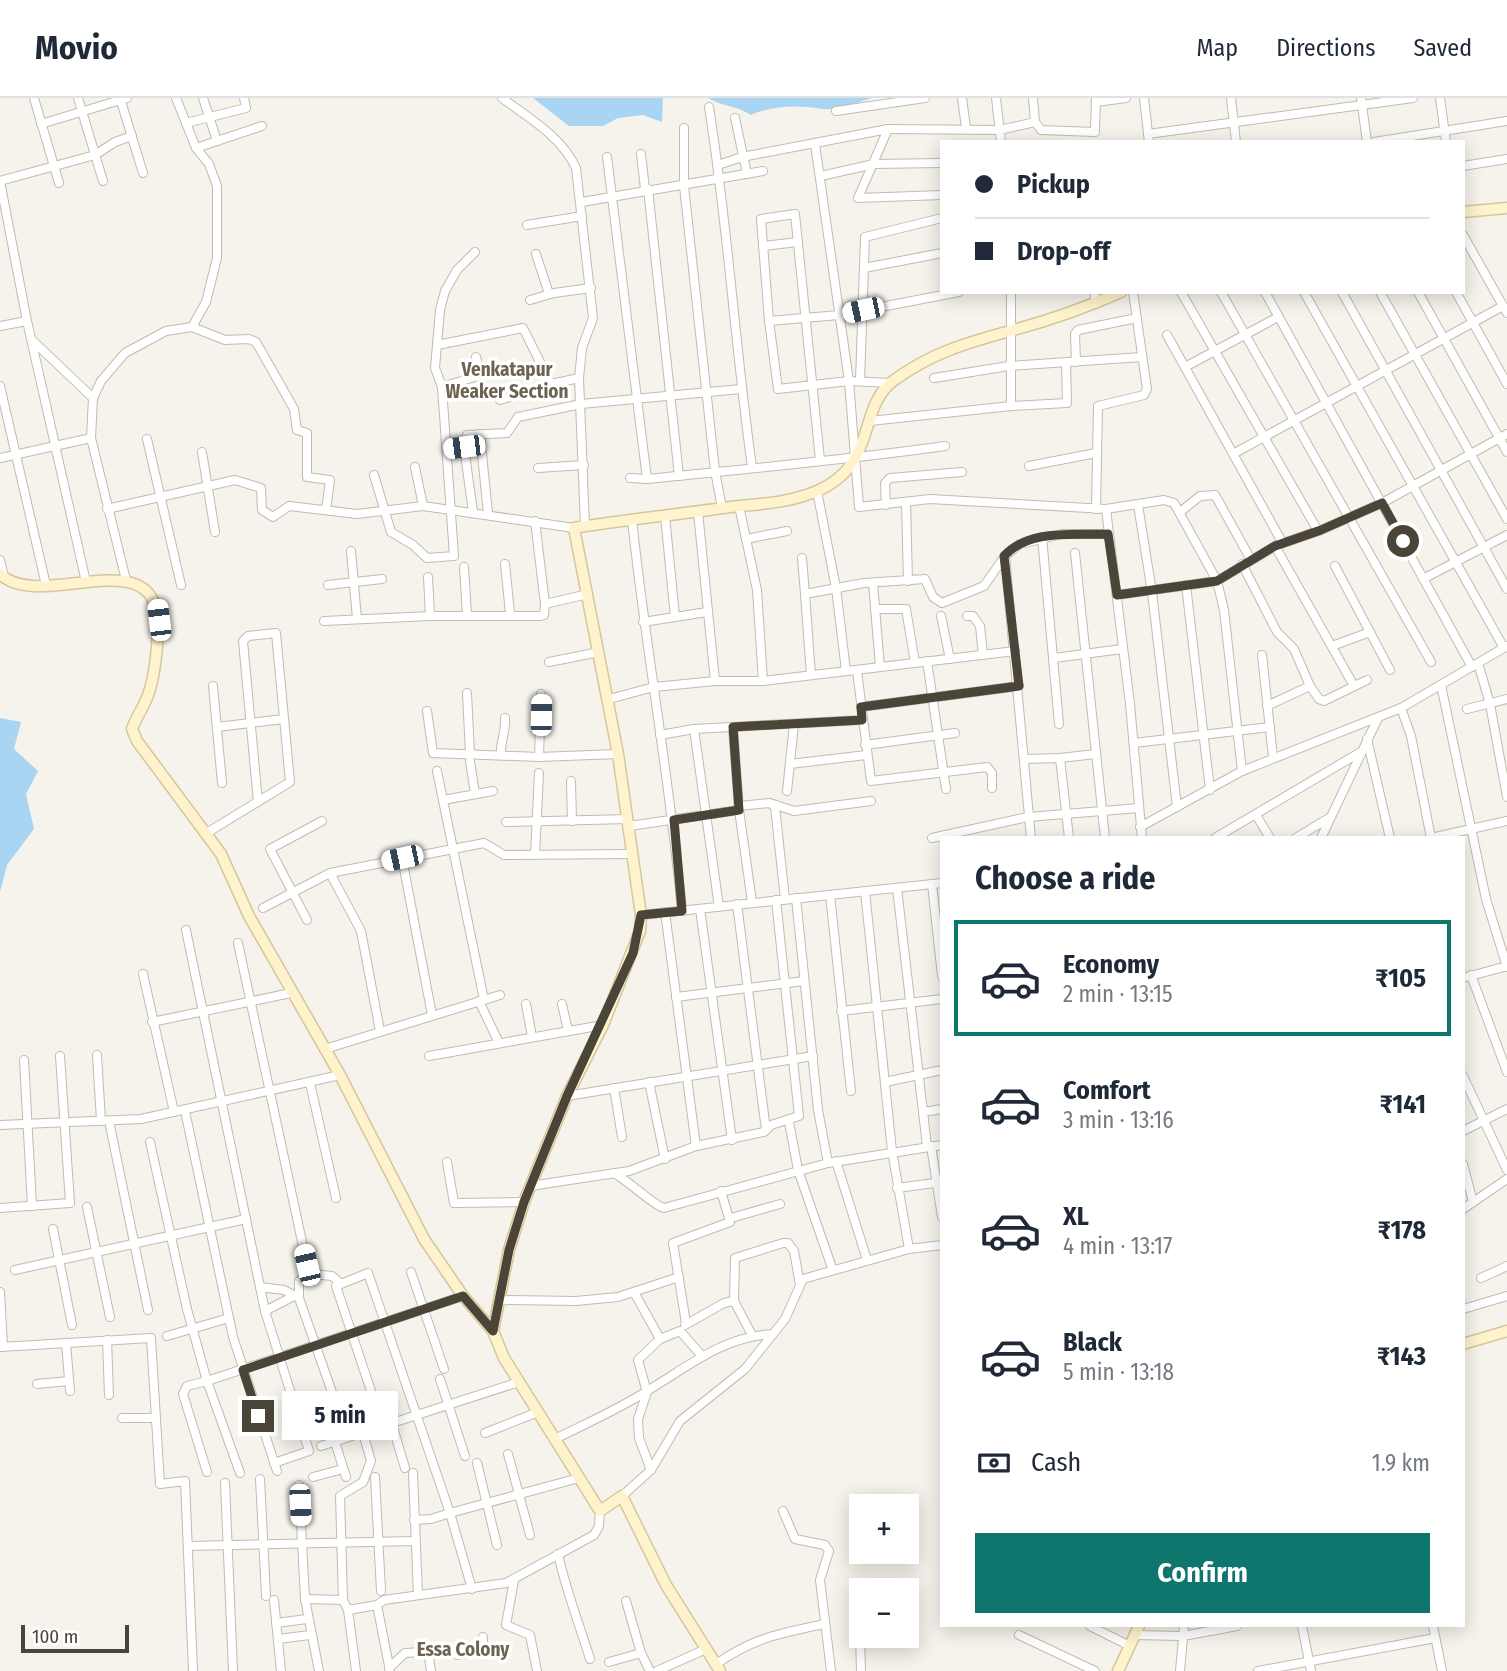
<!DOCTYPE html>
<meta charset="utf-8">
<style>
:root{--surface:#fff;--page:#f6f6f7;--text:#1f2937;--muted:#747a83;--line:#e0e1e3;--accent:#0f766e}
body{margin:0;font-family:"Fira Sans Condensed",sans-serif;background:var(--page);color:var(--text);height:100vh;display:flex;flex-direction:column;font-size:26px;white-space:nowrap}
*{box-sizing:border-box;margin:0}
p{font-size:23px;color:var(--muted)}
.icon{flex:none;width:38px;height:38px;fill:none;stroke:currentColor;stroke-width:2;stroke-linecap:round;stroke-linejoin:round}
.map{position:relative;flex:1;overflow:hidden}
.panel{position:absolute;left:940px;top:738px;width:525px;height:791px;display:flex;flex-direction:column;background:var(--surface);border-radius:0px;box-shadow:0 4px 18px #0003}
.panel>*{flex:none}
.hud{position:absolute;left:940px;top:42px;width:525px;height:154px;border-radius:0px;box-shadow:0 4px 18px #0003;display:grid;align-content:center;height:154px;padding:0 35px;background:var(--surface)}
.fabs{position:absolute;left:849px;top:1396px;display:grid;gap:14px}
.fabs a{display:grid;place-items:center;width:70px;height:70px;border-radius:0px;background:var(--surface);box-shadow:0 4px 18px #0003;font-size:35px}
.scale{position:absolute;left:21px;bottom:18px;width:108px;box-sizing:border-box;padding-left:7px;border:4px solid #4b4439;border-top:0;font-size:19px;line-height:24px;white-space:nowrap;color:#4b4439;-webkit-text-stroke:5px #fff;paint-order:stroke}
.end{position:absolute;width:32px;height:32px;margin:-16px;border:9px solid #4b4439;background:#fff;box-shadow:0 0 0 4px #fff}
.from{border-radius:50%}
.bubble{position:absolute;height:49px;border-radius:0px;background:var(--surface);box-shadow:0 4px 18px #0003;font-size:23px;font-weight:700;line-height:49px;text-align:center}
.car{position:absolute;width:21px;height:42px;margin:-21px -10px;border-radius:9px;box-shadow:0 0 5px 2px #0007;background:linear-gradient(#fff 24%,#345 0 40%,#fff 0 76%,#345 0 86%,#fff 0)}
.hud b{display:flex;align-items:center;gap:24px;height:66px;font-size:26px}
.hud b+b{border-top:2px solid var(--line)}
.hud i{width:18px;height:18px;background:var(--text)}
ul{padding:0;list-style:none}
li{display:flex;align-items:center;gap:21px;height:116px;margin:0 14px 10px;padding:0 21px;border:4px solid transparent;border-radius:0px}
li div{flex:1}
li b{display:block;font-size:26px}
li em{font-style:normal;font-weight:700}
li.selected{border-color:var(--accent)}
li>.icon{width:63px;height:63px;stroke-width:1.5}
h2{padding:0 35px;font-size:32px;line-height:84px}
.pay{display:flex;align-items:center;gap:18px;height:77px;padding:0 35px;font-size:26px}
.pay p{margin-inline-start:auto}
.button{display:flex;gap:14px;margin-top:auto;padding:14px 35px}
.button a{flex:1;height:80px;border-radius:0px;background:var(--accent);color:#fff;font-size:28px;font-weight:700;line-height:80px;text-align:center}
header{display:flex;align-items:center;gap:42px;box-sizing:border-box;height:98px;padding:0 35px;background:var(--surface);border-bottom:2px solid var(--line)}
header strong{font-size:33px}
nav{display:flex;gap:38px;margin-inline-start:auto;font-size:24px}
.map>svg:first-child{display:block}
.water{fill:#a9d4f2}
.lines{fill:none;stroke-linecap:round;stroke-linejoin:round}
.street-casing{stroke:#c2bbae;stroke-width:10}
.secondary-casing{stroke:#d6c79b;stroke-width:13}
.street{stroke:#fff;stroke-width:8}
.secondary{stroke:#fff3cd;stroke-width:10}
.route{stroke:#4b4439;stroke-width:9}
.labels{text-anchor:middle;stroke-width:7;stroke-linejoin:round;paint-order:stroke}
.neighbourhood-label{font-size:19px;font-weight:bold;fill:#6e6250;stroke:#fff}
</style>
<header>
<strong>Movio</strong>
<nav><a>Map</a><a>Directions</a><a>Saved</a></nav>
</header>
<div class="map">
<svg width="1507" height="1573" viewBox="0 0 1507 1573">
<rect width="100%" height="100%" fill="#f6f3ec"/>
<g class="water">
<polygon points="533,0 663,0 662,24 643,17 618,20 603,28 569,28"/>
<path d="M 708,0 L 872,0 C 858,4 837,13 823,11 C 800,7 773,7 751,17 C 733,6 723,9 708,0 Z"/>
<polygon points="0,620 21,624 14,651 38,673 26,696 34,731 7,767 0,794"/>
</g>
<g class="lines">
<g class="street-casing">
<g id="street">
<polyline points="34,0 59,85"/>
<polyline points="78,0 103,83"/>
<polyline points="120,0 143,75"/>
<polyline points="176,0 196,50 209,66 217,88 217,160 206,204 192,229"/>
<polyline points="203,0 217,43"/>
<path d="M 502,0 C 529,20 562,39 576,70 L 593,220 L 582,250 L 579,280 L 585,428"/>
<polyline points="962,0 966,30"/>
<polyline points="996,0 1001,44"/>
<polyline points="1033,0 1035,24 1041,32 1095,34 1096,0"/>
<polyline points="1144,0 1149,44"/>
<polyline points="1231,0 1236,44"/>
<polyline points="1361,0 1367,44"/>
<polyline points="1440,0 1446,44"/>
<polyline points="1096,4 1126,0"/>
<path d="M 709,9 C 728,128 735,249 752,369"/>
<polyline points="836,13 925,0"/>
<polyline points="735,20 747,76"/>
<polyline points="186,25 246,10 244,0"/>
<polyline points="41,26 127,0"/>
<polyline points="684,30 684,88 715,373 722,410"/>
<polyline points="888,31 1000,32 1035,24"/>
<polyline points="1148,36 1413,0"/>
<polyline points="1374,44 1507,23"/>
<polyline points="815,46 849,283 859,409 930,401 1106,411 1164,402 1174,405 1217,483 1224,512 1242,673"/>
<polyline points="196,50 262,28"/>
<polyline points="641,56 645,91"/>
<polyline points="607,59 647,381"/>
<polyline points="718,67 742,59 888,31 858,100 942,97"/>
<polyline points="1463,68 1507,61"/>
<polyline points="821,78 874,66 942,65"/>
<polyline points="0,83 27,223 86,484"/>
<polyline points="0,83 95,57 115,44 132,38"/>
<polyline points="648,91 679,378"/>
<polyline points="582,104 763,73"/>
<polyline points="527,127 582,118"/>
<polyline points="1463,137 1507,215"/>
<polyline points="763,148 798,144"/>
<polyline points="536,156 549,196"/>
<polyline points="864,170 942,155"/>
<polyline points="1094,194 1096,205"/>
<polyline points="1181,194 1318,433"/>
<polyline points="1221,194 1431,564"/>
<polyline points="1265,194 1472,569"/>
<polyline points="1304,194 1504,550"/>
<polyline points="1342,194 1507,491"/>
<polyline points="1380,194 1507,421"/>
<polyline points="1418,194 1507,354"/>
<polyline points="1456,194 1507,286"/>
<polyline points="530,202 554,195 591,190"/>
<polyline points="769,223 778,291 849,283 890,285"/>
<polyline points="0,228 27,223"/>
<polyline points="1167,237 1282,444"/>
<polyline points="31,241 93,300"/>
<polyline points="437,247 523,230 551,286 579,280"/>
<polyline points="1076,264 1075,236 1078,232 1137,220"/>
<polyline points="1185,269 1278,219"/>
<polyline points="934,280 1009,268 1142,259"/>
<polyline points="860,283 865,139 942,120"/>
<polyline points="0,288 46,487"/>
<polyline points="442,289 481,277 476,259"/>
<polyline points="500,302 551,286"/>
<polyline points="1011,308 1067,305 1066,265"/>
<polyline points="870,323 1011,308 1011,194"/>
<polyline points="480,336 488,416"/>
<polyline points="147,341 181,487"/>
<polyline points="202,354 215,434"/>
<polyline points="1233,356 1503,208"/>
<polyline points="0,360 91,340"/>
<polyline points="820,362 795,116 761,121 769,223 839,217 959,194"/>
<polyline points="1029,368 1096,355"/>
<polyline points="415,369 423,408"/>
<polyline points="538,370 584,367"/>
<polyline points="374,377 391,434 413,447 427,460 454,458 442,289 435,270 440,212 445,193 457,172 475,154"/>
<path d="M 630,380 L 647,381 C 746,371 846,362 945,348"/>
<polyline points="817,393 836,490 846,573"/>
<polyline points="906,404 908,483"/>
<polyline points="886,407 885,385 890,380 962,374"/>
<polyline points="1138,407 1152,494 1177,709"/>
<polyline points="739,408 757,492 763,583"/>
<polyline points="107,411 235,382 261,390 262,412 273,419 289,408 357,416 423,408 574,430"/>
<polyline points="1096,411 1098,308 1144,297 1147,291 1133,194"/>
<polyline points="1106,411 1130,606 1142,740"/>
<polyline points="473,414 464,349 467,337 507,335 518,319 581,306 741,291"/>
<polyline points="698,414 715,583"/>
<polyline points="1180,414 1200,398 1215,397 1250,460"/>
<polyline points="665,418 675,519"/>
<path d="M 632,422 C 646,553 670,682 682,813"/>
<polyline points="535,423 545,506 588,496"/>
<polyline points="1042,439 1059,626"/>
<polyline points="746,441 787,433"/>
<polyline points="1275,448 1354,588"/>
<polyline points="351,453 357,521"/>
<polyline points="1075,455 1105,740"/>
<polyline points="1005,458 1031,740"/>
<polyline points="802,460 805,496 864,485 925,481 933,499 942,505 984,488 1005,458 1020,446 1062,436 1108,436"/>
<polyline points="0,462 4,479"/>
<polyline points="505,466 510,515"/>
<polyline points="1242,466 1277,534 1294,551 1310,588"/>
<polyline points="1335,468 1390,572"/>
<polyline points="464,469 467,517"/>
<polyline points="428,479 430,518 540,518 544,517 545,506"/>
<polyline points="1423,481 1507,437"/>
<polyline points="126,482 91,340 93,300 101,283 125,255 166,233 192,229 225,242 249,241 256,244 294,311 297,332 307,335 307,379 330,382 326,412"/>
<polyline points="873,485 880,569"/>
<polyline points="328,487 382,481"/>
<polyline points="1186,487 1210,692"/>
<polyline points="805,496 811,577"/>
<polyline points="1117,497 1217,483 1275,448 1321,432 1382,405 1507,336"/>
<polyline points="875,511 906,511 915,565"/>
<polyline points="941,518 950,561"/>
<polyline points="967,518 973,518 980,528 983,557"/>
<polyline points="324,523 430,518"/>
<polyline points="643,524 707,514"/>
<polyline points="1332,548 1370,534"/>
<polyline points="1262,557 1273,659"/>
<polyline points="1054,560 1122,551"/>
<polyline points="927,563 946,691"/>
<polyline points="549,564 599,554"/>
<polyline points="1478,565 1490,606 1507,699"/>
<polyline points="857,573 871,683 987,669 992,675 992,690"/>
<polyline points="1441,587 1486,801 1507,869"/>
<polyline points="213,588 222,685"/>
<polyline points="467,595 470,656"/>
<polyline points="609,601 654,589 715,583 763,583 1015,553"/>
<polyline points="1267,608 1310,588 1319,601 1324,603 1367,582"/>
<polyline points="861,609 1019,588"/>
<polyline points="1401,610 1411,638 1431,740"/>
<polyline points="1467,611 1507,601"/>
<polyline points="427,613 433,655 539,659 618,656"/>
<polyline points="217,629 284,621"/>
<polyline points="733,629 739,712 752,804"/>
<polyline points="694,631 719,809"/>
<polyline points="660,637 694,631 862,622"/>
<polyline points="1367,641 1390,740"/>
<polyline points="1134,645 1270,629"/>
<polyline points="865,647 955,635"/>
<path d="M 501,657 C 500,643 506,635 505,620"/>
<polyline points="539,659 541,596"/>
<polyline points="1060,660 1096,656"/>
<polyline points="1025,661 1060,660 1069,740"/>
<polyline points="470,663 475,696"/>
<polyline points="790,666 866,657"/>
<polyline points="437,673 484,902"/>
<polyline points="571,683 572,723"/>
<polyline points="787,693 794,626"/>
<polyline points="443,702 493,693"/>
<polyline points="773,706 794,713 871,703"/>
<polyline points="739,708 770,705 775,709 785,801"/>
<polyline points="1256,717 1270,740"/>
<polyline points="506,724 628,721"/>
<polyline points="629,728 739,712"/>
<polyline points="1140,729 1242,673 1401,610 1507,548"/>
<polyline points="205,736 290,684 276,535 248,538 243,543 258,704"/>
<polyline points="932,740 1028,719 1139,710"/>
<polyline points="1215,740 1359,655"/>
<polyline points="1296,740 1329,720"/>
<polyline points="1321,740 1378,620"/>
<polyline points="1431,740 1507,723"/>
<polyline points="535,757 539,675"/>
<polyline points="402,760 432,917"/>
<polyline points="330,775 361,833 380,933"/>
<polyline points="932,786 942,878"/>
<polyline points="897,790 927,1048"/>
<polyline points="865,793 892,1053 909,1151"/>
<polyline points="830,797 851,993"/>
<polyline points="796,800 818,1012 828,1065"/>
<polyline points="737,806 766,1032"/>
<polyline points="263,810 330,775 484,745 504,757 632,756"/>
<polyline points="700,811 732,1042"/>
<polyline points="665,814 696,1048"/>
<polyline points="641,817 942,785"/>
<polyline points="307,822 270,751 322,723"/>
<polyline points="186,832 265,1213 309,1353 274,1365"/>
<polyline points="238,845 307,1167 312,1176 332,1178 339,1184"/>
<polyline points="143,876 174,1014"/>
<polyline points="1471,877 1507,974"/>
<polyline points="1463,880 1507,868"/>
<polyline points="676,899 804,883"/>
<polyline points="479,903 499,945"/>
<polyline points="526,906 532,939"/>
<polyline points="562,906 568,933"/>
<polyline points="841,913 942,901"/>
<polyline points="152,924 291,895"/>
<polyline points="325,951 500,897"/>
<polyline points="97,957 101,1023"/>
<polyline points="429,958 603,927"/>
<polyline points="24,962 32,1108"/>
<polyline points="1463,978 1507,1072"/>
<polyline points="649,984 665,1061"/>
<polyline points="885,984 942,972"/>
<polyline points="310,985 336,1100"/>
<polyline points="614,990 622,1039"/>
<polyline points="567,998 813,958"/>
<polyline points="185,1013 233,1239 277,1373"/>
<polyline points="923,1014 942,1011"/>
<polyline points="109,1023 148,1212"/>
<polyline points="789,1024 798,1072 832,1170"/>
<polyline points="0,1027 141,1021 340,977"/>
<polyline points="1463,1033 1507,1011"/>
<polyline points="150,1044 187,1211 207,1283 463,1198"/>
<polyline points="931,1048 942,1119"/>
<polyline points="836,1063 867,1162"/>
<polyline points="447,1064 454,1105 524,1104"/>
<polyline points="1463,1066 1473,1104"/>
<path d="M 614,1075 C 629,1083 654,1108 664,1110 L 828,1065 L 942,1047"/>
<polyline points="530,1088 629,1073 696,1048 764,1034 771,1027 799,1018 776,802"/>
<polyline points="897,1090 942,1084"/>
<polyline points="87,1109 110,1219"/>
<polyline points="0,1110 70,1105 60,958"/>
<polyline points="1463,1111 1507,1081"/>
<polyline points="731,1120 780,1106"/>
<polyline points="53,1131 72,1227"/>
<polyline points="15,1172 246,1121"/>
<polyline points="411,1174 444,1271"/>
<polyline points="312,1176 299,1183 299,1200 334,1300"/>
<polyline points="1481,1180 1507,1168"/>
<polyline points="260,1189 284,1192 299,1200"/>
<polyline points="0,1194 3,1249"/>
<polyline points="634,1194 660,1241"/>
<polyline points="499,1202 576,1203 618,1199 679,1179"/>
<polyline points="734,1203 735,1160 783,1145 788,1145 794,1153 800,1187"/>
<polyline points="1463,1211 1507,1198"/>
<polyline points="265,1213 294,1198"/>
<polyline points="686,1225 673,1145 730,1124 721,1093"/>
<polyline points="685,1227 724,1205 734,1203 752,1237"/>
<polyline points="167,1238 229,1220"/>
<polyline points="107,1242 109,1297"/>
<polyline points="66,1245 70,1293"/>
<polyline points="0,1249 151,1240 160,1386 185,1383 193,1573"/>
<polyline points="440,1281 465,1358"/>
<polyline points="37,1286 69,1283"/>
<polyline points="122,1320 156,1320"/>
<polyline points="329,1325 346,1379"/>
<polyline points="392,1326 405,1370"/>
<polyline points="383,1329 336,1188 368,1175 450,1415 431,1421 414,1422"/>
<polyline points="485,1335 538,1314"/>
<path d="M 557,1340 C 587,1325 619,1311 647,1293 C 689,1268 722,1239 773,1236"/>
<polyline points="321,1348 519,1284"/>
<polyline points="508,1356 530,1437"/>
<polyline points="477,1365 497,1447"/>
<polyline points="651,1372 639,1340 638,1321 647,1294 638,1262 660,1241 680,1233 702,1258"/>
<polyline points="207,1374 183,1296 187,1288 207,1283 240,1375"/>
<polyline points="413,1375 418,1497"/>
<polyline points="313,1379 343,1371"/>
<polyline points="375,1379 381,1493"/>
<polyline points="260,1381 266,1498"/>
<polyline points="225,1385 233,1573"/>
<polyline points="299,1387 305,1501 319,1573"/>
<polyline points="622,1398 651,1372 680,1323 745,1271 785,1221 803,1181 909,1151 942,1147"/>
<polyline points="783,1413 795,1441 825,1447 829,1453 820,1482 831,1573"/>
<polyline points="188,1448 415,1443"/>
<path d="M 558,1456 C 566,1493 579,1525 590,1561"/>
<polyline points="514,1482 506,1527 530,1537 537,1573"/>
<polyline points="472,1491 450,1415 579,1380"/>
<polyline points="305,1501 343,1502"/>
<polyline points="274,1502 281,1573"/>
<polyline points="348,1512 343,1502 340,1398 363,1384 371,1363 354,1304"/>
<polyline points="276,1525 307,1521"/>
<polyline points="1090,1528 1128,1547"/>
<polyline points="1302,1528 1311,1573"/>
<polyline points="1433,1528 1442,1573"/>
<polyline points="860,1536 861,1573"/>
<polyline points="1019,1537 1095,1573"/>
<polyline points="1134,1537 1183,1538 1237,1528"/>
<polyline points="278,1541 310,1537"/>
<polyline points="641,1555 650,1573"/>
<polyline points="426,1556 437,1552 458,1557 483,1553 483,1539"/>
<polyline points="609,1564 641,1555 626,1503"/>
<path d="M 715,1567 C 752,1540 781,1535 825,1526"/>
<polyline points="389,1570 405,1555 422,1554 429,1559 431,1573"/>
<polyline points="356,1573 348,1512 377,1507"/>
<polyline points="390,1573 377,1507 384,1502 506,1485 594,1437 599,1428 600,1413"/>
<polyline points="657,1573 706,1551"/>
<polyline points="1180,1573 1184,1528"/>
<polyline points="1258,1573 1435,1540"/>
</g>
</g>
<g class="secondary-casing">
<g id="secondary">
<polyline points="1463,114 1507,110"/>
<path d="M 0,476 C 41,516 162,436 158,533 C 157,553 155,578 148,597 C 144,609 136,619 132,631 L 137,643 L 221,756 L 249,818 L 340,977 L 424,1141 L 463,1198 L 493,1233 L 504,1260 L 600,1413 L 622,1398 L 666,1487 L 720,1573"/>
<path d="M 493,1233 L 509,1152 L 524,1104 L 567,998 L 603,927 L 640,833 L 641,817 L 618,656 L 574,430 C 624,422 673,417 723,410 C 754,406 787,406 817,393 C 878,367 857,310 893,283 C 931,255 966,245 1010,233 C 1047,223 1085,210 1121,194"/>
<polyline points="1463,1246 1507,1233"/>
<polyline points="1118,1573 1139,1528"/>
</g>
</g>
<use href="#street" class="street"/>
<use href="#secondary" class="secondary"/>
</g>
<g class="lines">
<path class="route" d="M 258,1318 L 243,1272 L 463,1198 L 493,1233 L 509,1152 L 524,1104 L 567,998 L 633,855 L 641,817 L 682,813 L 674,722 L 739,712 L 733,629 L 862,622 L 861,609 L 1019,588 L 1004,458 C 1030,430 1074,438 1108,436 L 1117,497 L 1217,483 L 1275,448 L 1321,432 L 1382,405 L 1403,443"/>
</g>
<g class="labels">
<g class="neighbourhood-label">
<text x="507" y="278">Venkatapur<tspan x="507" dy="22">Weaker Section</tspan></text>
<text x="463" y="1558">Essa Colony</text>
</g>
</g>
</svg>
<div class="fabs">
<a>+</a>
<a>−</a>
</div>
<div class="scale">100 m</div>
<i class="end from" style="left:1403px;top:443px"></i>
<i class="end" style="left:258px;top:1318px"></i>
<div class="bubble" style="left:282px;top:1293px;width:116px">5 min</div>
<i class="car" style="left:863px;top:212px;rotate:258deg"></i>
<i class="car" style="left:464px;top:349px;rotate:263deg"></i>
<i class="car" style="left:159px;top:522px;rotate:353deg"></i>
<i class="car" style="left:541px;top:617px;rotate:1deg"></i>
<i class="car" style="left:402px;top:760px;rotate:258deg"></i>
<i class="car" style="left:307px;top:1167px;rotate:347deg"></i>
<i class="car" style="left:300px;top:1407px;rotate:177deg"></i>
<div class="hud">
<b><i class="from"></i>Pickup</b>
<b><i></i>Drop-off</b>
</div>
<section class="panel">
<h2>Choose a ride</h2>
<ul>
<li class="selected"><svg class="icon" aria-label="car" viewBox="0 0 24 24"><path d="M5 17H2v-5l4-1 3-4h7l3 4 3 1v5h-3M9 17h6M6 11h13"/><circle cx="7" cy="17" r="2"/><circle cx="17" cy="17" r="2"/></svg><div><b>Economy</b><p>2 min · 13:15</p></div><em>₹105</em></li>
<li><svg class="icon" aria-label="car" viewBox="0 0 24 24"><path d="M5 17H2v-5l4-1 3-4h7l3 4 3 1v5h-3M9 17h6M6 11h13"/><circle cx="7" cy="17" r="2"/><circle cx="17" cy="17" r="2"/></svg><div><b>Comfort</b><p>3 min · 13:16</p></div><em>₹141</em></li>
<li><svg class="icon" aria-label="car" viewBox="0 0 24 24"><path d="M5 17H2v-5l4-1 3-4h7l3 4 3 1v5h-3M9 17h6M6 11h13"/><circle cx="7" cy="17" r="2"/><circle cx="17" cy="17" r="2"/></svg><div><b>XL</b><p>4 min · 13:17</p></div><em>₹178</em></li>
<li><svg class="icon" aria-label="car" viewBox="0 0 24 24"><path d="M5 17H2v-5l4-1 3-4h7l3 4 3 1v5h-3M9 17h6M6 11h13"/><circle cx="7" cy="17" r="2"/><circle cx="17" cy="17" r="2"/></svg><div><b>Black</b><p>5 min · 13:18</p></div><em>₹143</em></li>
</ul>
<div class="pay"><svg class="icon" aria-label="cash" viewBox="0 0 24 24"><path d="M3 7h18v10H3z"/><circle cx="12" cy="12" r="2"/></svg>Cash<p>1.9 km</p></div>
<div class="button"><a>Confirm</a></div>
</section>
</div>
